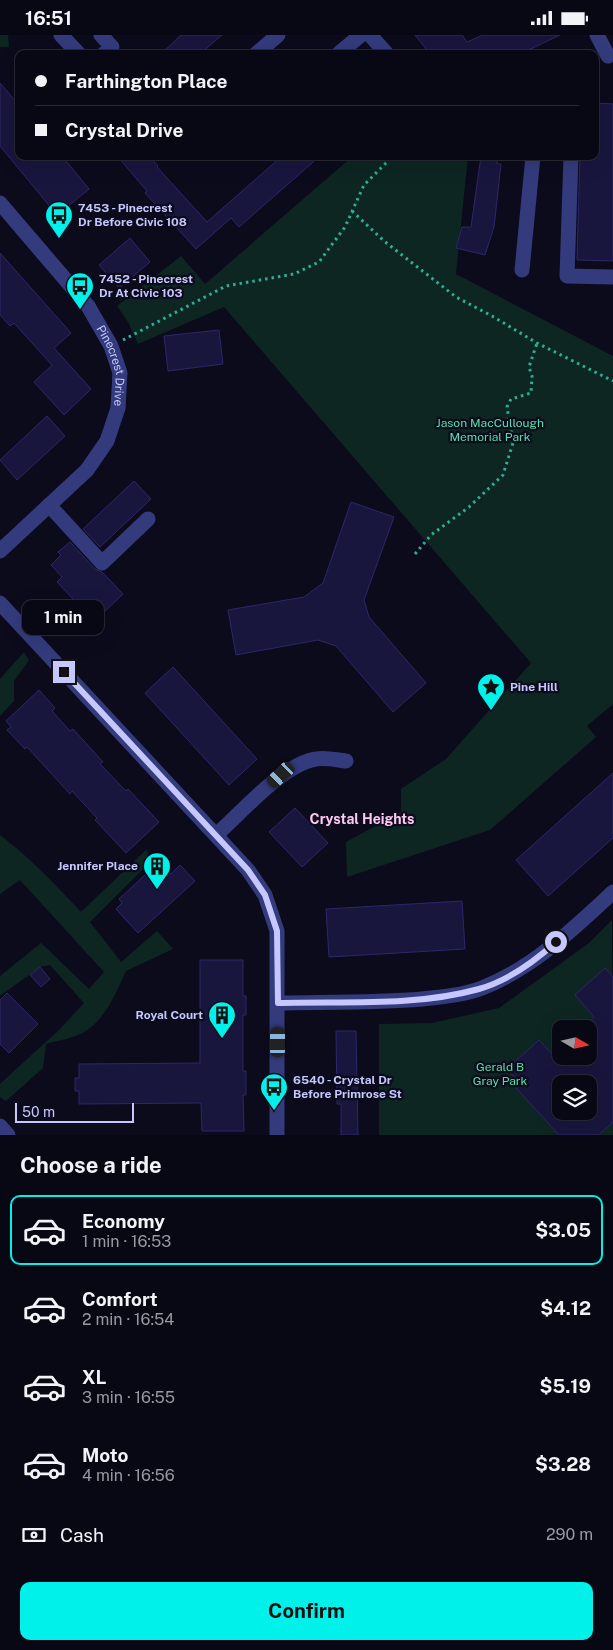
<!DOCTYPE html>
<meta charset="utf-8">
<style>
:root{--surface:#080815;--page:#11111e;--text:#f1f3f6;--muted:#989aa0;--line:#292934;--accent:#00f1e9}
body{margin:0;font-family:"Public Sans",sans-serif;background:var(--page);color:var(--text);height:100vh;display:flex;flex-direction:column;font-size:19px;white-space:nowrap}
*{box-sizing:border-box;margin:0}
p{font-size:16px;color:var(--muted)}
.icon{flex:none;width:28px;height:28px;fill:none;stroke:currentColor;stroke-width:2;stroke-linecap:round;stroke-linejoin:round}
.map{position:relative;height:1100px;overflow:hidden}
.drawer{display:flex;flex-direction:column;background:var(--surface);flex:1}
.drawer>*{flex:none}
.banner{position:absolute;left:15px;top:15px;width:584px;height:110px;border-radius:10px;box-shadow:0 5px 20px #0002,0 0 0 1px var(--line);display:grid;align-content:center;height:110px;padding:0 20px;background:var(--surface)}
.needle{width:32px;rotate:99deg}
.tools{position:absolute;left:552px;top:985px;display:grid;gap:10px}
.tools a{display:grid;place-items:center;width:45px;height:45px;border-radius:10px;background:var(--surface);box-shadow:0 5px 20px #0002,0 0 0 1px var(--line);font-size:25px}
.scale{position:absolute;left:15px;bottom:12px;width:119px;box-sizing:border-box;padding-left:5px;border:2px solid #c6c7ff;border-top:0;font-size:14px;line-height:18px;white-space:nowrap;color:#c6c7ff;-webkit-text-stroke:4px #0b0b1c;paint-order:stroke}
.end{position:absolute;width:22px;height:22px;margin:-11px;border:6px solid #c6c7ff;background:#111;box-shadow:0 0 0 2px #111}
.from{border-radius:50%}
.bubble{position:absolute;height:35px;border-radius:10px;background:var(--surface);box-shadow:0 5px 20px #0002,0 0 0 1px var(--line);font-size:16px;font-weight:700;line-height:35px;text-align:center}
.car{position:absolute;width:15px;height:30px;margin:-15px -8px;border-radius:6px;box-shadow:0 0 4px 1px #0007;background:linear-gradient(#222 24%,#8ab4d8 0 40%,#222 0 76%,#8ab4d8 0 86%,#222 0)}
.banner b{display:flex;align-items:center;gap:18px;height:48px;font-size:19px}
.banner b+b{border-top:1px solid var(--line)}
.banner i{width:12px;height:12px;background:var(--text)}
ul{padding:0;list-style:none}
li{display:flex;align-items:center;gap:15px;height:70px;margin:0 10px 8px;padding:0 10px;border:2px solid transparent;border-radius:10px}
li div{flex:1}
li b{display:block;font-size:19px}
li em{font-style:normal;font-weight:700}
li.current{border-color:var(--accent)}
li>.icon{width:45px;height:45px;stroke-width:1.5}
h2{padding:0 20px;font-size:22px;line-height:60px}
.pay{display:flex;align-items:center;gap:12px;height:55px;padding:0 20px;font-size:19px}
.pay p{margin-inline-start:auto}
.cta{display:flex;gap:10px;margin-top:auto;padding:10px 20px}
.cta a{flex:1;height:58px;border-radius:10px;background:var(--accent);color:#111;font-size:20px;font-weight:700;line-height:58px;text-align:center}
.status{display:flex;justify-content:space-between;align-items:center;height:35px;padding:0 25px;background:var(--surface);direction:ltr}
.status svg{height:14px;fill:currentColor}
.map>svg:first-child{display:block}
.green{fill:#0d2622;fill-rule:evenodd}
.building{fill:#19163e;stroke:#2c276b;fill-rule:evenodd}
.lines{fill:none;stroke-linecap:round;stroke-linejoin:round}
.path{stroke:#29b096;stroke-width:3;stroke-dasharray:2.5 4;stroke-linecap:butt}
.minor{stroke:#343b7d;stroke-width:15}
.route{stroke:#c6c7ff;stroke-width:6}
.labels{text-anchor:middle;stroke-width:4.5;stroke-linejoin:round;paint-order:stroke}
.poi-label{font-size:12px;font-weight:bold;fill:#c6c7ff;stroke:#0b0b1c;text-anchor:start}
.street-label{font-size:12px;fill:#c6c7ff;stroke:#0b0b1c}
.park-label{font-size:12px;fill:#4fe2aa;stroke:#0b0b1c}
.neighbourhood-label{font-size:14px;font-weight:bold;fill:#ffc8f2;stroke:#0b0b1c}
</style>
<div class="status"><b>16:51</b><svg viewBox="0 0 49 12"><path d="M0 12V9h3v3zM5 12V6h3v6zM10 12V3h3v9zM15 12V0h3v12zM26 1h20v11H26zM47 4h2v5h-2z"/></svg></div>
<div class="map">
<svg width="613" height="1100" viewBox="0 0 613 1100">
<rect width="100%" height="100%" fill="#0b0b1c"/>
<g class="green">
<polygon points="0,0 8,0 9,12 0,12"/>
<polygon points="353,121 468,121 456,239 613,321 613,669 587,691 596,702 490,795 347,842 346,807 401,777 401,754 446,724 531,628 224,272 138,309 128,287 117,271 181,221 205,249"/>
<polygon points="24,617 29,625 14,646 14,666 0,681 0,644"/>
<path d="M 0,800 C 30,823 55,849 81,877 L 147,814 L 149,828 L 90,887 L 121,927 L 157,896 L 173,914 L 126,936 C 116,958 105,985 84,997 C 73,1004 58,1005 46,1009 L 43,1033 L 6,1066 L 0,1062 L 0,1049 L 60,994 L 84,968 L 50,930 L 40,932 L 0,961 L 0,941 L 41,908 L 89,954 L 104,937 L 20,845 L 0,859 Z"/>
<path d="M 612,885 L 613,1100 L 379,1100 L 379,989 L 432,988 L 499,973 L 589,908 ZM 561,994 L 589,994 L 589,1021 L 561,1021 ZM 561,1049 L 589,1049 L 589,1076 L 561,1076 Z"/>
</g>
<g class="building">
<polygon points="181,0 222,0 200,19 161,19"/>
<polygon points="415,0 462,0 467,7 483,0 560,0 520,19 430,19"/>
<polygon points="0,48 19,70 19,121 62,121 89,154 57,180 0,111"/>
<polygon points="595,68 613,69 613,226 577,225 580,121 595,121"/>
<polygon points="117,121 149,121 158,131 157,132 207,187 282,121 320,121 239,192 231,183 196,214 145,158 147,156"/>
<polygon points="481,121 497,121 497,129 501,129 494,192 485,220 456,213 462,192 471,192"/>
<polygon points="130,203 150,227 119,253 99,230"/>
<polygon points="0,218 71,298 54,313 91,354 64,380 34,347 52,330 14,288 10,291 0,280"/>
<polygon points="219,295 223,329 168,336 164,301"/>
<polygon points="47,381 65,401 17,445 0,425"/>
<polygon points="134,446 151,464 100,512 83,494"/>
<polygon points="351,467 394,482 364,565 369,582 426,648 393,677 336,611 318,605 236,620 228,575 304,562 323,548"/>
<polygon points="70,507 95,534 102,537 123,559 99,582 94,576 89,581 57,547 62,542 51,530 61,520 58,517"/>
<polygon points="173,632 257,724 229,750 145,658"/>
<polygon points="39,655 55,673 52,676 70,696 73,694 103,727 100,729 126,756 128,754 159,787 126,818 95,785 97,783 72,756 70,759 27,712 25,714 7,695 11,692 6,686"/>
<polygon points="613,738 613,803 548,861 516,825"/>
<polygon points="295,773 328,808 302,832 269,797"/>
<polygon points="160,826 171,839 180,830 195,846 138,898 116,874 122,868 119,864"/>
<polygon points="462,866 465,914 329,922 326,874"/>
<polygon points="200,925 243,925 243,961 246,961 246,980 243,980 243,1036 246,1036 246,1060 243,1060 244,1096 202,1096 201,1068 79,1069 79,1056 75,1056 75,1043 79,1043 79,1029 200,1028"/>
<polygon points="40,932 50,944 41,952 30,940"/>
<path d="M 605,933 L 613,942 L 613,1087 L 599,1100 L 559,1100 L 516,1053 L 521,1049 L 507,1034 L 539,1005 L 553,1020 L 561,1012 L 561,1021 L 589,1021 L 589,987 L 594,982 L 575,960 ZM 561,1049 L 589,1049 L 589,1076 L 561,1076 Z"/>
<polygon points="7,958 38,989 9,1018 0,1009 0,965"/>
<polygon points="336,996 356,996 358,1100 341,1100 341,1069 337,1069"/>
</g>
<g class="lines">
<g class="path">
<polyline points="352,176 384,206 456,262 492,281 537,308 613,346"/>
<polyline points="123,305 226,251 294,239 319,227 345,192 364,150 393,121"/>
<polyline points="415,519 431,500 469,472 503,440 513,408 507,372 511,364 531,358 532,341 529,332 537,308"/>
</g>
<g class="minor">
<polyline points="61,0 79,19"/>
<polyline points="101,0 112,12 104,19"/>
<polyline points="370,0 387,19"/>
<polyline points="597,0 608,21"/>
<polyline points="256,19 278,0"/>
<polyline points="338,19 361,0"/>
<polyline points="571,121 567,241 613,242"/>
<path id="s1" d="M 0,168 L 88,271 L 111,311 L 120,338 L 118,373 L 107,406 L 87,435 L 0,516"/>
<polyline points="522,235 533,121"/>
<polyline points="49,470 102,528 148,484"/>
<polyline points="0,568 248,835 265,860 277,896 277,1100"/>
<path d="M 216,800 C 241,778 283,729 316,724 C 325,722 337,725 346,726"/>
<path d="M 278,968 C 326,967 374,968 422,964 C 442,962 464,960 482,953 C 533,933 573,894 613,857"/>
<polyline points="0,1091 8,1100"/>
</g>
</g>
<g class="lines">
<path class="route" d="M 64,637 L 248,835 L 265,860 L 277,896 L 278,968 C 344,966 414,972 479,954 C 507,946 535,926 556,907"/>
</g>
<defs>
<g id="bus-pin" transform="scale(1.4375)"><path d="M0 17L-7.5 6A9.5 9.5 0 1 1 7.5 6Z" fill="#00f1e9" stroke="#0b0b1c"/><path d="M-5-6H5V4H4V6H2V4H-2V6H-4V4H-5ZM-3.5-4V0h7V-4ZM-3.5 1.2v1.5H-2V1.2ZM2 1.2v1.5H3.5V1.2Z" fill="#111"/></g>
<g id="sight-pin" transform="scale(1.4375)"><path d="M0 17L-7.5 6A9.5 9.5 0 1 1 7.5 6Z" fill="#00f1e9" stroke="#0b0b1c"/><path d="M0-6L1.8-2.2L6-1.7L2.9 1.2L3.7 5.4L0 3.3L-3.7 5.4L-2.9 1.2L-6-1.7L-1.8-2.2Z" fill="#111"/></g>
<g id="building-pin" transform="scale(1.4375)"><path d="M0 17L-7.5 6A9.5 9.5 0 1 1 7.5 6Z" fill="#00f1e9" stroke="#0b0b1c"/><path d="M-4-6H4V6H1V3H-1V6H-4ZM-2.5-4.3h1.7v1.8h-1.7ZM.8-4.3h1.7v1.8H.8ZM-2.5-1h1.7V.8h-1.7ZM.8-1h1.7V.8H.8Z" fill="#111"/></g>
</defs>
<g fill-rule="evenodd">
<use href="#bus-pin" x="59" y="180"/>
<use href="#bus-pin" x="80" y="251"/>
<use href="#sight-pin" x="491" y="652"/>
<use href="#building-pin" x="157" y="831"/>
<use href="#building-pin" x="222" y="980"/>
<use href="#bus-pin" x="274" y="1052"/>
</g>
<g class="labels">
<g class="poi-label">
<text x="78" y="177">7453 - Pinecrest<tspan x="78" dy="14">Dr Before Civic 108</tspan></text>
<text x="99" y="248">7452 - Pinecrest<tspan x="99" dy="14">Dr At Civic 103</tspan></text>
<text x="510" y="656">Pine Hill</text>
<text x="138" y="835" text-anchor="end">Jennifer Place</text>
<text x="203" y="984" text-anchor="end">Royal Court</text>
<text x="293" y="1049">6540 - Crystal Dr<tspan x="293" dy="14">Before Primrose St</tspan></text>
</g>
<g class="street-label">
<text dy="4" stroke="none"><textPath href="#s1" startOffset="201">Pinecrest Drive</textPath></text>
</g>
<g class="park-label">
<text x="490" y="392">Jason MacCullough<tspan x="490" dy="14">Memorial Park</tspan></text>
<text x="500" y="1036">Gerald B<tspan x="500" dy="14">Gray Park</tspan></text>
</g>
<g class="neighbourhood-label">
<text x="362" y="789">Crystal Heights</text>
</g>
</g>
</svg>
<div class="tools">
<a><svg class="needle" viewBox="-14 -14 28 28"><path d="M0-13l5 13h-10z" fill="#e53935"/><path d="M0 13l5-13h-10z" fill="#989aa0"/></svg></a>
<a><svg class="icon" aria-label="layers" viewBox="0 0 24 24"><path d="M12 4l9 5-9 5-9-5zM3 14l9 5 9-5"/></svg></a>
</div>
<div class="scale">50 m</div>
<i class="end from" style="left:556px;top:907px"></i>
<i class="end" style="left:64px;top:637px"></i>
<div class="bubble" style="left:22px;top:565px;width:82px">1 min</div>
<i class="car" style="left:281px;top:740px;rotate:227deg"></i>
<i class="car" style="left:278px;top:1007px;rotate:0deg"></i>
<div class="banner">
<b><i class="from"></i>Farthington Place</b>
<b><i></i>Crystal Drive</b>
</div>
</div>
<section class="drawer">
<h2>Choose a ride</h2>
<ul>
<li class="current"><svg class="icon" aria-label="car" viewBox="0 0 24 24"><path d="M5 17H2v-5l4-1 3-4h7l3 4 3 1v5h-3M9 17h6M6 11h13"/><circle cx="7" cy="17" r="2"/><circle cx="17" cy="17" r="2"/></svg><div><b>Economy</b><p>1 min · 16:53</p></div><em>$3.05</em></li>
<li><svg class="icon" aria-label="car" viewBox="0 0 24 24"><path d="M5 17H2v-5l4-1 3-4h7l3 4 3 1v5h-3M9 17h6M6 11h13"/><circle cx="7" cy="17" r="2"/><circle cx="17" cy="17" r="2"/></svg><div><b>Comfort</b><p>2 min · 16:54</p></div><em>$4.12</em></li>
<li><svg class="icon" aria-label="car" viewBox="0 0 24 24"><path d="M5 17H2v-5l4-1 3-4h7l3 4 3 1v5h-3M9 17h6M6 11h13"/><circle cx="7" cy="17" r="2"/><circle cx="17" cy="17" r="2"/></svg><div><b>XL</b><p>3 min · 16:55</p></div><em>$5.19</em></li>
<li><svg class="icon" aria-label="car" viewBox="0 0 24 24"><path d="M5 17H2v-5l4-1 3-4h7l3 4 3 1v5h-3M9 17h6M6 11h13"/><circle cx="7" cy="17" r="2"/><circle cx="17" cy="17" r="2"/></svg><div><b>Moto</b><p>4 min · 16:56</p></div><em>$3.28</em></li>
</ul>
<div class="pay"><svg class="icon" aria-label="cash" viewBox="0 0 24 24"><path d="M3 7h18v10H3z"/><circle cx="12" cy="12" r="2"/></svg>Cash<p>290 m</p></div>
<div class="cta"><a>Confirm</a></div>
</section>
